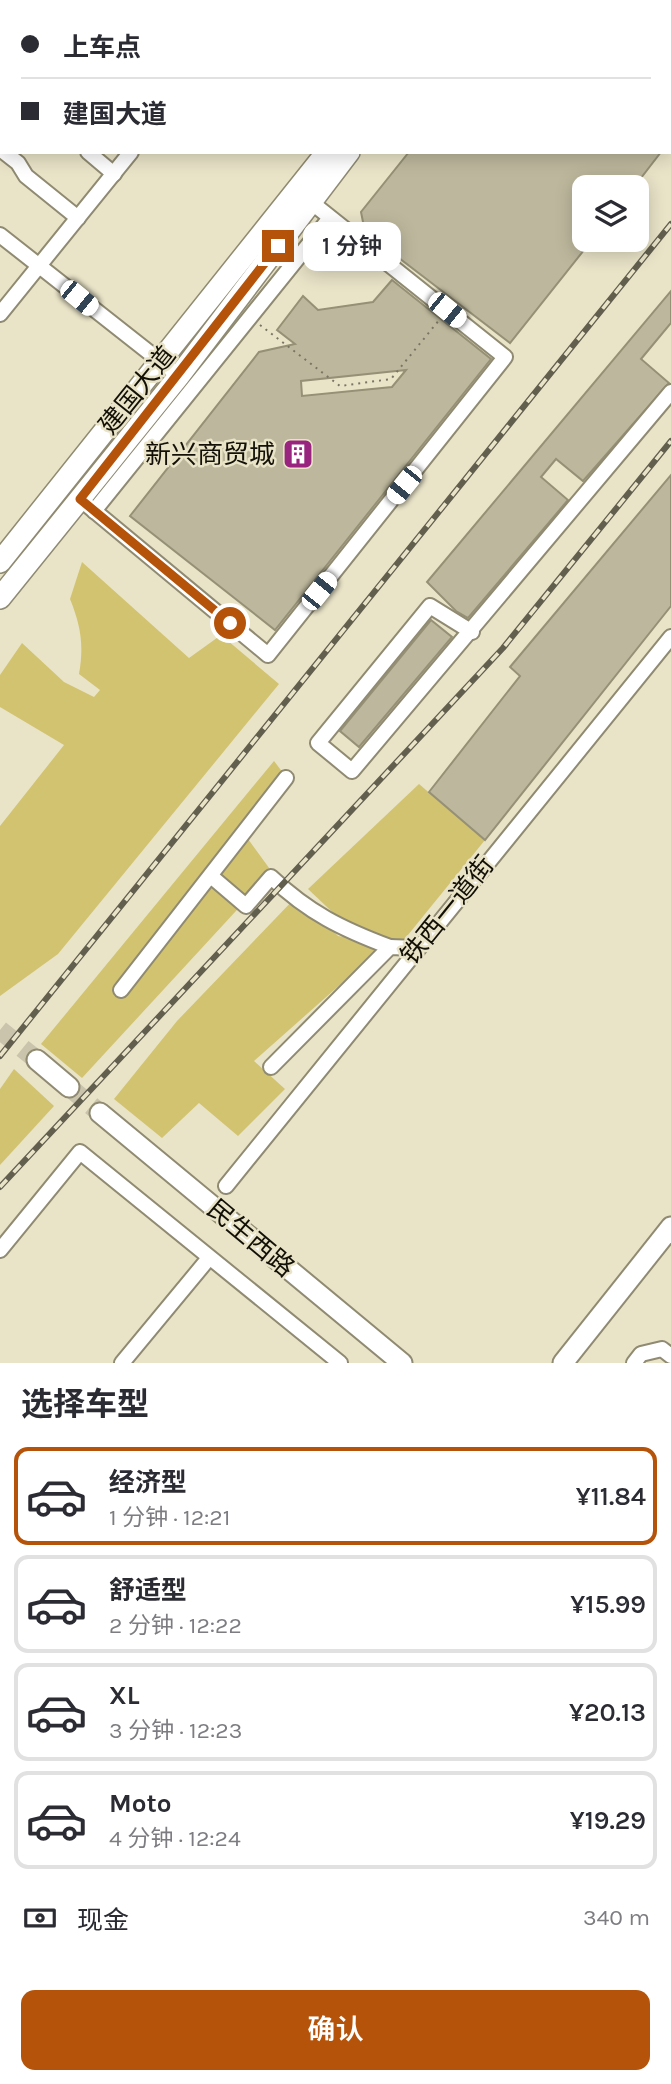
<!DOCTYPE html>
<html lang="zh">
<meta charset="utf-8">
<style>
:root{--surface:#fff;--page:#f7f7f7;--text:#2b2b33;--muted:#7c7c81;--line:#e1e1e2;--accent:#b45309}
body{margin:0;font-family:Karla,"Noto Sans SC",sans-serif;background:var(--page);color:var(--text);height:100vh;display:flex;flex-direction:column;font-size:26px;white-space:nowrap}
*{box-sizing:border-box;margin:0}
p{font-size:23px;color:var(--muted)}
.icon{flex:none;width:38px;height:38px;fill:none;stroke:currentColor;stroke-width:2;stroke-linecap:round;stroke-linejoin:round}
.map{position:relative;height:1363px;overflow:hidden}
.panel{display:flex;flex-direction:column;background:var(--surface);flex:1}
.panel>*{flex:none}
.banner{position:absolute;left:0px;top:0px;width:672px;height:154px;box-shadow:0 4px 18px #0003;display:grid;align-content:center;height:154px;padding:0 21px;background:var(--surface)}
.buttons{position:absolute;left:572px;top:175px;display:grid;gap:14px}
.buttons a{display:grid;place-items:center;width:77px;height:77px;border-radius:14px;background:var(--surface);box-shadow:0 4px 18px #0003;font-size:35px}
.end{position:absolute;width:32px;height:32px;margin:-16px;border:9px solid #b45309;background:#fff;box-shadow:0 0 0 4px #fff}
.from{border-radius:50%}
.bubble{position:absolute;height:49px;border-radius:14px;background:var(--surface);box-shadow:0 4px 18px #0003;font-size:23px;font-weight:600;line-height:49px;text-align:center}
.car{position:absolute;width:21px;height:42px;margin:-21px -10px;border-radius:9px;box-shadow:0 0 5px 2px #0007;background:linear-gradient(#fff 24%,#345 0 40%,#fff 0 76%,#345 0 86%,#fff 0)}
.banner b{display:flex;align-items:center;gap:24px;height:66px;font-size:26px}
.banner b+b{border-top:2px solid var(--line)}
.banner i{width:18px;height:18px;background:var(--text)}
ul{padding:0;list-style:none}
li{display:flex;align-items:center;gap:21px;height:98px;margin:0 14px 10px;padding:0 7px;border:4px solid var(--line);border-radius:14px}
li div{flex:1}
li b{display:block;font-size:26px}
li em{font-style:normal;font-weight:600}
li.selected{border-color:var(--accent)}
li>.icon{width:63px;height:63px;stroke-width:1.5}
h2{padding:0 21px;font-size:32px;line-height:84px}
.pay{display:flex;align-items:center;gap:18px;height:77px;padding:0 21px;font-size:26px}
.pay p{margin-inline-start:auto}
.cta{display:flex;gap:14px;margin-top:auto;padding:14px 21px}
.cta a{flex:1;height:80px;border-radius:14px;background:var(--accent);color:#fff;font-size:28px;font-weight:600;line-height:80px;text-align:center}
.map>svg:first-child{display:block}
.green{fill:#d2c371}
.building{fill:#bdb89d;stroke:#959076;stroke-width:2;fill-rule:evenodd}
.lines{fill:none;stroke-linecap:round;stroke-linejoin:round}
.major-tunnel{stroke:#c9c4ab;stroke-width:19;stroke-dasharray:19 10;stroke-linecap:butt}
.minor-casing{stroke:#8f8a71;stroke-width:18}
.major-casing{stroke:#8f8a71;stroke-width:23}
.highway-casing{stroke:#8f8a71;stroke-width:24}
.path{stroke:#797563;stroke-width:2;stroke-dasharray:2 5;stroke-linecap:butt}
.minor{stroke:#fff;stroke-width:14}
.major{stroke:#fff;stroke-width:19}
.highway{stroke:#fff;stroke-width:21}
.rail-casing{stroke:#625f4f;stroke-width:6}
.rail{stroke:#e9e4c8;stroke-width:3.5;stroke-dasharray:10;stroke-linecap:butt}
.route{stroke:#b45309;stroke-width:9}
.labels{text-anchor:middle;stroke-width:5;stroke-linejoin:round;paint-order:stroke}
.street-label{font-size:26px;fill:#121007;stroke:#e9e4c8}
.poi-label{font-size:26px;fill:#121007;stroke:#e9e4c8;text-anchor:end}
</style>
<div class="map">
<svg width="671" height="1363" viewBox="0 0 671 1363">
<rect width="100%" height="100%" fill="#e9e4c8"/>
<g class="green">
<path d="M 82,562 L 189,658 L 221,635 L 279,684 L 58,954 L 0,996 L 0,826 L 64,745 L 0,707 L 0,675 L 22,643 L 64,682 L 94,697 L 100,690 L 79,674 C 84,646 81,626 70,599 Z"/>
<polygon points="274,761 290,782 248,839 272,872 82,1078 41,1044"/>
<polygon points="419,784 485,840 399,946 347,926 308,889"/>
<polygon points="298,895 338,936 369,941 378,951 254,1061 285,1089 238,1136 199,1103 162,1138 114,1099 177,1021"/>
<polygon points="14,1069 54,1106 0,1165 0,1089"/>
</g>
<g class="building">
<polygon points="409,152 661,152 634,187 584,187 584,240 592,240 510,343 365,232 361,212"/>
<path d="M 392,280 L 491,359 L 275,630 L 130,516 L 259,352 L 295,344 L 277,330 L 303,296 L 318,310 L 373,302 ZM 406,370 L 392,387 L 302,396 L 301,381 Z"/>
<polygon points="671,291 671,323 641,359 669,383 583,481 556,459 541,477 568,500 468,618 456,611 427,582"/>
<polygon points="671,475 671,606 485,840 429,792 520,676 510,667"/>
<polygon points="431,620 452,637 359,747 340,731"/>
</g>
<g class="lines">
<g class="major-tunnel">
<polyline points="0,1030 37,1060"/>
<polyline points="69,1087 100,1113"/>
</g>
<g class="minor-casing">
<g id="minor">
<polyline points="100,0 102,2"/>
<polyline points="252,2 254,0"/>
<polyline points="0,7 2,8"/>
<polyline points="0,67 2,69"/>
<polyline points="4,152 18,163 26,176 78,218"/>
<polyline points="88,152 114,174"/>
<polyline points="0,235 179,376"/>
<polyline points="0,314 131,152"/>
<polyline points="80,499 268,655 505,357 311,202"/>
<polyline points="94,511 330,218"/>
<polyline points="472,632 430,606 318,743 352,771 671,392"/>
<path d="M 212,877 L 246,906 L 271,877 C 309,913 342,929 390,947"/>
<polyline points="121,990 286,778"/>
<polyline points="271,1067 390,947 417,948"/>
<polyline points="226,1186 671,637"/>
<polyline points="0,1250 80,1152 340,1363"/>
<polyline points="122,1363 209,1258"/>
<polyline points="634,1363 641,1354 662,1349 671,1356"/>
</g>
</g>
<g class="major-casing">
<g id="major">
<polyline points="37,1060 69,1087"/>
<polyline points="100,1113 402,1363"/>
<polyline points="563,1363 671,1227"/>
</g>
</g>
<g class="highway-casing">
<g id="highway">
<polyline points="447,2 449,0"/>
<polyline points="464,2 466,0"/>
<polyline points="0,562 327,152"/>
<polyline points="0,598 179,376 349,152"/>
</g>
</g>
<polyline class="path" points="260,325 340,386 391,379 440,319"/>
<use href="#minor" class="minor"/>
<use href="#major" class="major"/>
<use href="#highway" class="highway"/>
<g class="rail-casing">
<g id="rail">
<polyline points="0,1056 671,224"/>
<polyline points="0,1187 503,648 671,441"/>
</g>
</g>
<use href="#rail" class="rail"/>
</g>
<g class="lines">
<polyline class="route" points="230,623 80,499 278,246"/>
</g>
<defs>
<g id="building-square" transform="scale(1.575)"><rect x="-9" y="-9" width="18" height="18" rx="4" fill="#99247f" stroke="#e9e4c8"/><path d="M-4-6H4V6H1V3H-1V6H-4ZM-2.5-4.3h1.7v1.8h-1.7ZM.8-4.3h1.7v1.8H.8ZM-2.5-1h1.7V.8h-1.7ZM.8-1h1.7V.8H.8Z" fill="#fff"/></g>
</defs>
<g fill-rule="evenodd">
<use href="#building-square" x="298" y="454"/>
</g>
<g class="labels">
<g class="street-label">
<text transform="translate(137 390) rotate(-51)" y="9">建国大道</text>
<text transform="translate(447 910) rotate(-51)" y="9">铁西一道街</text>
<text transform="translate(251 1238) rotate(40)" y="9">民生西路</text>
</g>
<g class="poi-label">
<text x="275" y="463">新兴商贸城</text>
</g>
</g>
</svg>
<div class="buttons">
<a><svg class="icon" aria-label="layers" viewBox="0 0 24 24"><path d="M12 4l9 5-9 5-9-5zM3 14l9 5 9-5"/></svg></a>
</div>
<i class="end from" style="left:230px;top:623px"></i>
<i class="end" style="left:278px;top:246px"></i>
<div class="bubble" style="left:303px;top:222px;width:98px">1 分钟</div>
<i class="car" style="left:79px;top:298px;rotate:129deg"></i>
<i class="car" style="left:447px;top:310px;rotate:129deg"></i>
<i class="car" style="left:404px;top:485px;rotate:219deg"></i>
<i class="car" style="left:319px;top:591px;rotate:39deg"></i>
<div class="banner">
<b><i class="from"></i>上车点</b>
<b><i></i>建国大道</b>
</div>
</div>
<section class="panel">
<h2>选择车型</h2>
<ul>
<li class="selected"><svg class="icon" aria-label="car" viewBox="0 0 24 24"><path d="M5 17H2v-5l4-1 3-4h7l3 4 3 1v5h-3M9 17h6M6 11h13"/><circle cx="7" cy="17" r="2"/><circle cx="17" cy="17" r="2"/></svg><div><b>经济型</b><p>1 分钟 · 12:21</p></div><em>¥11.84</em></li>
<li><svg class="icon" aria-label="car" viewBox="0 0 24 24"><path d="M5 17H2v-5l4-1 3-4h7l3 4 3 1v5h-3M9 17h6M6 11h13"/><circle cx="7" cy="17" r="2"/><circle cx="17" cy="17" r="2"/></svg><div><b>舒适型</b><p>2 分钟 · 12:22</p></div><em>¥15.99</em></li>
<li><svg class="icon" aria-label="car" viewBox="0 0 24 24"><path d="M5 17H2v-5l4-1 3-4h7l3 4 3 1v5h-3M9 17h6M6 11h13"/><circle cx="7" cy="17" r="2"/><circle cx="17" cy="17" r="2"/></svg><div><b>XL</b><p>3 分钟 · 12:23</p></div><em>¥20.13</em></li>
<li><svg class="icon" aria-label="car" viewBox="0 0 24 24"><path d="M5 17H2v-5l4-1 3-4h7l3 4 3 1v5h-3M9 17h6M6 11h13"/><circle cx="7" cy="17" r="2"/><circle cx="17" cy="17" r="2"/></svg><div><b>Moto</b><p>4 分钟 · 12:24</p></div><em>¥19.29</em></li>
</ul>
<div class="pay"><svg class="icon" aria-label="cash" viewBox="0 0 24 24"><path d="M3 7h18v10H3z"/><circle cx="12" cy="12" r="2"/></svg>现金<p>340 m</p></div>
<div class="cta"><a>确认</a></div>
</section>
